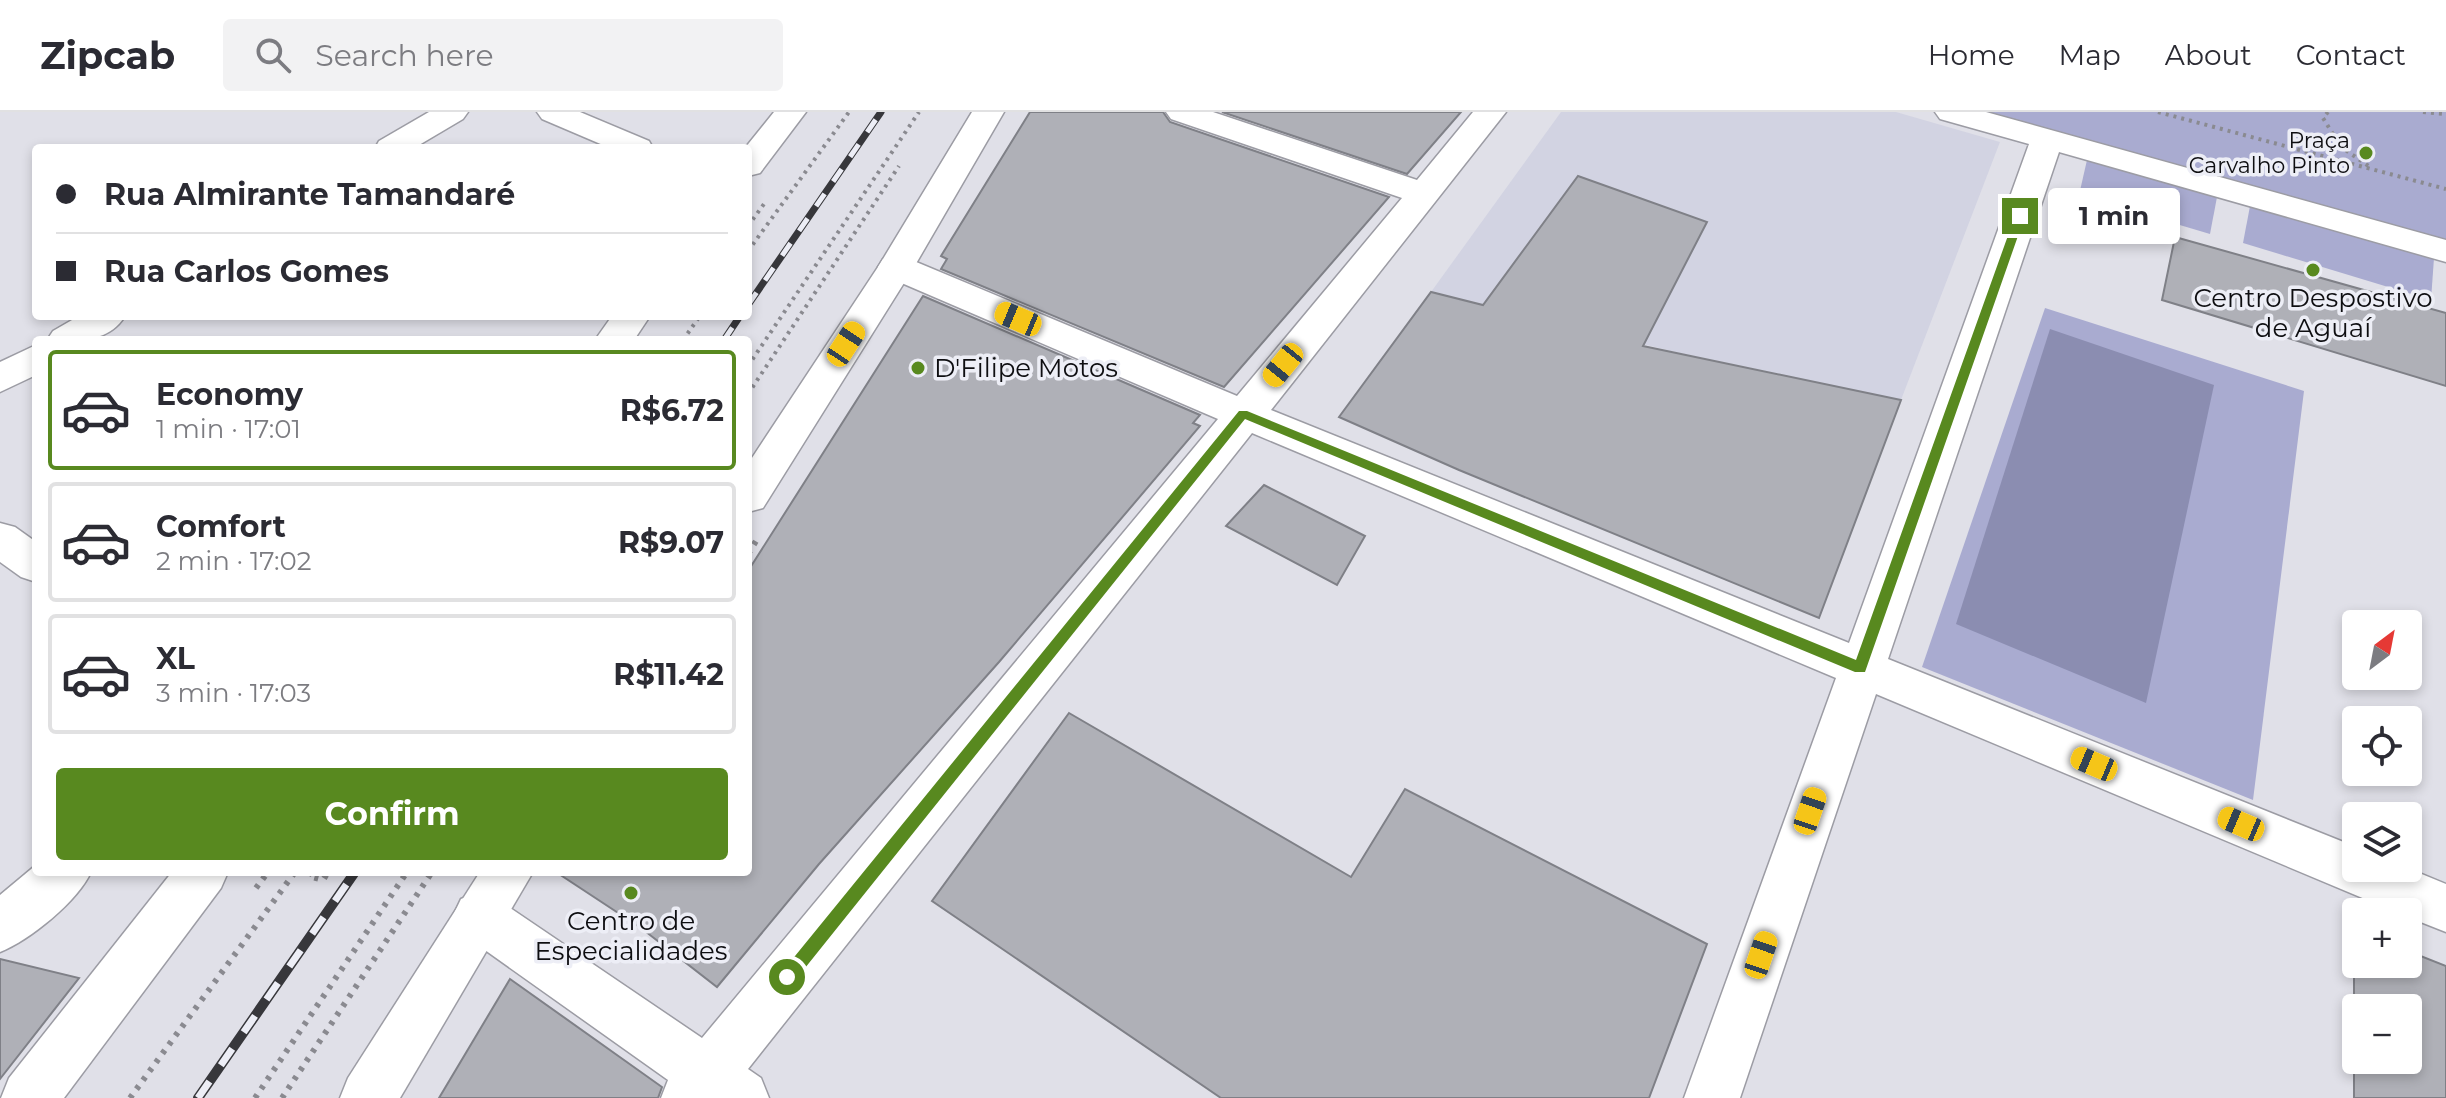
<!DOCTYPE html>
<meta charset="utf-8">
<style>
:root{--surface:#fff;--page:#f2f2f3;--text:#2b2b33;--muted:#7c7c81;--line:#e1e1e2;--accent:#58891f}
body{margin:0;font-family:Montserrat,sans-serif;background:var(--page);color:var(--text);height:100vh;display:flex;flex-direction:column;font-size:30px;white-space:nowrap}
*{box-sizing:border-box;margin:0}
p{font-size:26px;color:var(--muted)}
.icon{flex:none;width:44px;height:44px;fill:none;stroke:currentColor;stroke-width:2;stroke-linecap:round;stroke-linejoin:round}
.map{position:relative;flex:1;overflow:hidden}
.details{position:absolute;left:32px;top:224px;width:720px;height:540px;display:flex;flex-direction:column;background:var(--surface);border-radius:8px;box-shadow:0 4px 12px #0003}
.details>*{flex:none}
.banner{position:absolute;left:32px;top:32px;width:720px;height:176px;border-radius:8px;box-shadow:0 4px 12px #0003;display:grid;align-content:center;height:176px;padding:0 24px;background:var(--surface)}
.needle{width:52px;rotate:32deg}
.controls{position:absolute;left:2342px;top:498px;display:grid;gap:16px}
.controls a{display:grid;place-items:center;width:80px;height:80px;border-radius:8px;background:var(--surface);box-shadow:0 4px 12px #0003;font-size:40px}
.end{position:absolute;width:36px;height:36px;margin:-18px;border:10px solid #58891f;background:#fff;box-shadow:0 0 0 4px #fff}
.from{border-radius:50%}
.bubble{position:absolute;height:56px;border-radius:8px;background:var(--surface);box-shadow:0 4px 12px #0003;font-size:26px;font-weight:700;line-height:56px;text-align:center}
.car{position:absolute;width:24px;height:48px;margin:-24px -12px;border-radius:10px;box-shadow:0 0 6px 2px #0007;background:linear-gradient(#f5c518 24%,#345 0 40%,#f5c518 0 76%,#345 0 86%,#f5c518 0)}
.banner b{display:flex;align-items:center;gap:28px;height:76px;font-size:30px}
.banner b+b{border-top:2px solid var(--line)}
.banner i{width:20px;height:20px;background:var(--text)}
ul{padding:14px 0 0;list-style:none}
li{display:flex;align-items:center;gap:24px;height:120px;margin:0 16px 12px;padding:0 8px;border:4px solid var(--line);border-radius:8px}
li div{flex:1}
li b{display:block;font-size:30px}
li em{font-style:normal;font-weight:700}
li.selected{border-color:var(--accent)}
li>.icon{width:72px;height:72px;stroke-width:1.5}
.button{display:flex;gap:16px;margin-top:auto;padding:16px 24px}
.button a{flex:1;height:92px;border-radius:8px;background:var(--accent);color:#fff;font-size:32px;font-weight:700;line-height:92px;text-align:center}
header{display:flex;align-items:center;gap:48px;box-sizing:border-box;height:112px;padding:0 40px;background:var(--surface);border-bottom:2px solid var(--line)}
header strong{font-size:38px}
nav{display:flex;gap:44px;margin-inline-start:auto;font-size:28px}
.search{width:560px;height:72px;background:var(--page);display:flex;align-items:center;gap:20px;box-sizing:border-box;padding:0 28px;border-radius:8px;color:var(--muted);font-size:30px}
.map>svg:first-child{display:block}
.built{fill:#d2d3e2}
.green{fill:#a9abd0}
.water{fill:#8b8db1}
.building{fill:#afb0b7;stroke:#7f8087;stroke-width:2;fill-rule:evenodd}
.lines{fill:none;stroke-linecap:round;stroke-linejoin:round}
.street-casing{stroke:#9c9ca4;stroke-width:3}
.secondary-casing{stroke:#9c9ca4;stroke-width:3}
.path-far1{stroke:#8a8a90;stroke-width:4;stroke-dasharray:3 5;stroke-linecap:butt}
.path{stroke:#8a8a90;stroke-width:6;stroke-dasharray:4 7;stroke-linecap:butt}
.street{fill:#fff;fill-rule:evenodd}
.secondary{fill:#fff;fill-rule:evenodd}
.rail-far1-casing{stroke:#37373b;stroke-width:7}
.rail-casing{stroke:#37373b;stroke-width:10}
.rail-far1{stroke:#edeef6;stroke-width:5;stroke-dasharray:15;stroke-linecap:butt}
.rail{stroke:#edeef6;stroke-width:7;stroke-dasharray:20;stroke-linecap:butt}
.route{fill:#58891f}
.poi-dot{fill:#58891f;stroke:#edeef6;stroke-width:3}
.labels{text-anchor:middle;stroke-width:7;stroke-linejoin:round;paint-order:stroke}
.far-poi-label{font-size:22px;fill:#0e0e11;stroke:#edeef6;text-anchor:end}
.poi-label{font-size:26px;fill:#0e0e11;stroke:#edeef6}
</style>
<header>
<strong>Zipcab</strong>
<div class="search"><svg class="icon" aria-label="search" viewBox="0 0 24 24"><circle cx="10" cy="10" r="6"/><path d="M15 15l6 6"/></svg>Search here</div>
<nav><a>Home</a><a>Map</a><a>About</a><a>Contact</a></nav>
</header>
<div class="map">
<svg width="2446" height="986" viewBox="0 0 2446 986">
<rect width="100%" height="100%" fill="#e0e0e8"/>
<polygon class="built" points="1561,0 1896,0 2000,30 1901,288 1675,240 1431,180"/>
<g class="green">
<polygon points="1951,0 2446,0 2446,139"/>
<polygon points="2087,48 2217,85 2210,122 2079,83"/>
<polygon points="2250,94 2434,146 2431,188 2243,131"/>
<polygon points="2045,196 2304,279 2253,688 1922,555"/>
</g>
<polygon class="water" points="2050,217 2214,273 2146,591 1956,512"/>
<g class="building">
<polygon points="1030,0 1163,0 1170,10 1389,85 1224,275 941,157 947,147 941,144"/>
<polygon points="1222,0 1461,0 1407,62"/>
<polygon points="1578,64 1707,110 1643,234 1901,288 1819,506 1459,358 1339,305 1431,180 1483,193"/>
<polygon points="2175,125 2446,201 2446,274 2162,188"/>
<polygon points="923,184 1200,303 1193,311 1200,314 999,550 819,752 717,875 641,816 556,760 748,760 748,459"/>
<polygon points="1264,373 1365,424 1337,473 1226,414"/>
<polygon points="1069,601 1351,765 1405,677 1707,832 1649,986 1221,986 932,789"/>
<path d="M 2354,817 L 2356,852 L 2408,852 L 2408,839 L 2446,854 L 2446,986 L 2354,986 ZM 2356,896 L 2408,896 L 2408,948 L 2356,948 Z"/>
<polygon points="0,847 79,866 0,967"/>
<polygon points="510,867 662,975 658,986 439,986"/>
</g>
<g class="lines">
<g class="street-casing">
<g id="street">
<polygon points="429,0 468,0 463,7 414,36 375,36 379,29"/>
<polygon points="537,0 580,0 649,29 653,36 610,36 542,7"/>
<polygon points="1166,0 1213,0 1417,68 1473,0 1506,0 1271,298 1849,531 2029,32 1940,7 1935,0 1986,0 2446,128 2446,150 2059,40 1888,547 2356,735 2356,756 2407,756 2446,772 2446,820 2408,805 2408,800 2396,800 1876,582 1740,986 1684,986 1836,566 1252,321 748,957 761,966 769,986 661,986 668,968 461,821 453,804 461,787 479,780 497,787 702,926 1218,307 883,163 878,155 883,147 896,144 909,147 1237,284 1402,86 1171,7"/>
<path d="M 79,204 L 125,204 C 108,232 76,228 47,228 L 53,219 Z"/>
<polygon points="36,233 36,263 0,280 0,250"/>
<polygon points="0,411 15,415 36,430 36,470 21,465 0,450"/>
<path d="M 36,753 L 36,760 L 91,760 C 78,789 30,828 0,840 L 0,783 Z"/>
</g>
</g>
<g class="secondary-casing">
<g id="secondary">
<polygon points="774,0 806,0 760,61 748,64 748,36 745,36"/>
<polygon points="972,0 1004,0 914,155 763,396 748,400 748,352 880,152"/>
<polygon points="612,204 650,204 634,228 595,228"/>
<polygon points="172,760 228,760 221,776 64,986 1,986 9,966"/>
<polygon points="480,760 533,760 400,986 340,986 348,966"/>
</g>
</g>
<g class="path-far1">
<polyline points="2158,0 2446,77"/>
<polyline points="2328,0 2323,6 2341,35 2370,55"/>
<polyline points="2423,0 2446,2"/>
<polyline points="748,114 764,92"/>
<polyline points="748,139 849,0"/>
<polyline points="683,228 700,204"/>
<polyline points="748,254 919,0"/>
<polyline points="748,282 899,54"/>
</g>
<g class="path">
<polyline points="748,442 756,429"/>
<polyline points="310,760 308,764 323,768 328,760"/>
<polyline points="256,776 268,760"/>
<polyline points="130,986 295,760"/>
<polyline points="255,986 407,760"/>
<polyline points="282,986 432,760"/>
</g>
<use href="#street" class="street"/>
<use href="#secondary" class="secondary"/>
<g class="rail-far1-casing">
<g id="rail-far1">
<polyline points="748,193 881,0"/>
<polyline points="724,228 740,204"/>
</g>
</g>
<g class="rail-casing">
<polyline id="rail" points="198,986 355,760"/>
</g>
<use href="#rail-far1" class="rail-far1"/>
<use href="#rail" class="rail"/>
</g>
<polygon class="route" points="2020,101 2025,104 1865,560 1855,560 1245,307 793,871 782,871 782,860 1239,299 1247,299 1856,548 2015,104"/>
<g class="poi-dot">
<circle cx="2366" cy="41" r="8"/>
<circle cx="2313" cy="158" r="8"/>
<circle cx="918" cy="256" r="8"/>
<circle cx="631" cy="781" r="8"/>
</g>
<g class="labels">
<g class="far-poi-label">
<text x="2350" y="36">Praça<tspan x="2350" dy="25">Carvalho Pinto</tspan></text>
</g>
<g class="poi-label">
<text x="2313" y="195">Centro Despostivo<tspan x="2313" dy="30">de Aguaí</tspan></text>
<text x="934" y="265" text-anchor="start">D'Filipe Motos</text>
<text x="631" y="818">Centro de<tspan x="631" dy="30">Especialidades</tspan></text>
</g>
</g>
</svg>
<div class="controls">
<a><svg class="needle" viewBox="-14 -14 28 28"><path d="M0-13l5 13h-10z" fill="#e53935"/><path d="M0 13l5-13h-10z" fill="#7c7c81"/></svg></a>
<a><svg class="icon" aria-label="locate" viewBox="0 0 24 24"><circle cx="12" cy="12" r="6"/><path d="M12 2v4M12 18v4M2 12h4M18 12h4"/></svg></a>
<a><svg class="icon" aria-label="layers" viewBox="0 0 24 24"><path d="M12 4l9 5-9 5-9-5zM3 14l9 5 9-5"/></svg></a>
<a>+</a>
<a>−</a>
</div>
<i class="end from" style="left:787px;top:865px"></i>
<i class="end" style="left:2020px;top:104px"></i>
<div class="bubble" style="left:2048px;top:76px;width:132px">1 min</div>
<i class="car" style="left:1018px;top:207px;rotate:293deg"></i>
<i class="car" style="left:846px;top:232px;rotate:33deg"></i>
<i class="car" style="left:1283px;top:253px;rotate:219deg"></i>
<i class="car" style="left:2094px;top:652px;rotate:293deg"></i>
<i class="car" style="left:1810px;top:699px;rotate:19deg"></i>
<i class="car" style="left:2241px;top:712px;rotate:293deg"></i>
<i class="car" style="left:1761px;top:843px;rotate:19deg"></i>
<div class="banner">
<b><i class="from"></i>Rua Almirante Tamandaré</b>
<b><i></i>Rua Carlos Gomes</b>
</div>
<section class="details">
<ul>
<li class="selected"><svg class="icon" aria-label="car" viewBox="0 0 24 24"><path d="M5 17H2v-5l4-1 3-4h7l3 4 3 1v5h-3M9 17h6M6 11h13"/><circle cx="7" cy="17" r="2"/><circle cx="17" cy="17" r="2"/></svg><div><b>Economy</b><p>1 min · 17:01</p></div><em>R$6.72</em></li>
<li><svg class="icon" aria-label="car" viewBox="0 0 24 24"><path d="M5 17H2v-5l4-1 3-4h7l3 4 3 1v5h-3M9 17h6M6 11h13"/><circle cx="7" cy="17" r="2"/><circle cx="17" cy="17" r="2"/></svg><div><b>Comfort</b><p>2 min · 17:02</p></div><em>R$9.07</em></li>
<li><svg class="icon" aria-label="car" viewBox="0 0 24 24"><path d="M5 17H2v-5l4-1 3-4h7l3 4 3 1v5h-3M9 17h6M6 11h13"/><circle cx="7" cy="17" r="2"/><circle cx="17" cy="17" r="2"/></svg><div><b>XL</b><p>3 min · 17:03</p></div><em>R$11.42</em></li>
</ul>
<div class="button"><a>Confirm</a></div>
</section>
</div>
